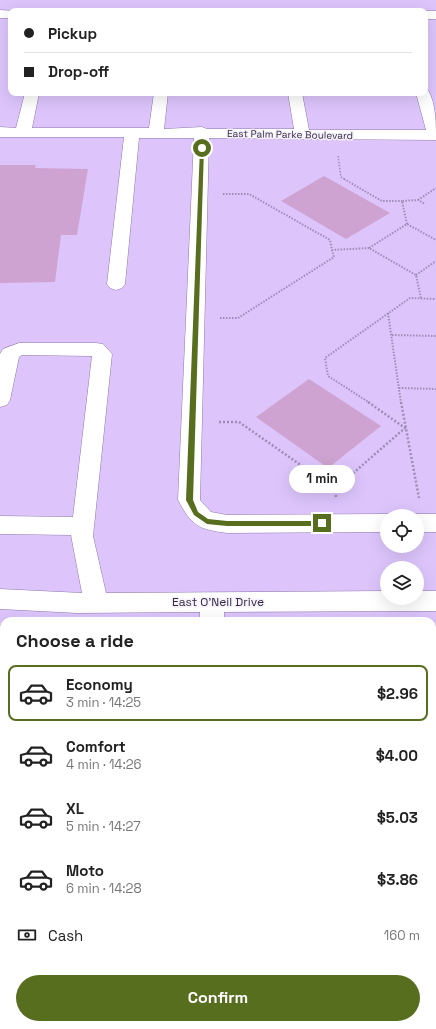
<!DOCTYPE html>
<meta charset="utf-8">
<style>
:root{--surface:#fff;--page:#f2f2f2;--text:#222;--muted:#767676;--line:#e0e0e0;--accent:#576e1e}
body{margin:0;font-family:"Space Grotesk",sans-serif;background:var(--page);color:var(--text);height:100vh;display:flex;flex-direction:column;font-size:15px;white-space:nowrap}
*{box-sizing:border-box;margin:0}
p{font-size:13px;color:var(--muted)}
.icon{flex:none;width:22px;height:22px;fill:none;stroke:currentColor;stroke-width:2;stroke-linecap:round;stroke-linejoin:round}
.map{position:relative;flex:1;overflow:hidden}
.side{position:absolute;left:0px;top:617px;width:436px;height:412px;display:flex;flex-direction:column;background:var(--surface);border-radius:12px 12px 0 0;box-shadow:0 4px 16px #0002}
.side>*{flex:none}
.guide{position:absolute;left:8px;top:8px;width:420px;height:88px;border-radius:8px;box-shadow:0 4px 16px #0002;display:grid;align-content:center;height:88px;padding:0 16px;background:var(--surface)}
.controls{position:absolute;left:380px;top:509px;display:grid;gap:8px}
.controls a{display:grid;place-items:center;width:44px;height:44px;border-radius:50%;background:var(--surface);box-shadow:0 4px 16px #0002;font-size:20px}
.end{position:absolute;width:18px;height:18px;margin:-9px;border:5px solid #576e1e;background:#fff;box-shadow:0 0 0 2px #fff}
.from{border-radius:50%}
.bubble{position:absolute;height:28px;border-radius:14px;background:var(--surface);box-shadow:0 4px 16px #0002;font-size:13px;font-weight:800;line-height:28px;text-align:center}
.guide b{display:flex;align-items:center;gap:14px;height:38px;font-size:15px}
.guide b+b{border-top:1px solid var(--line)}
.guide i{width:10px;height:10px;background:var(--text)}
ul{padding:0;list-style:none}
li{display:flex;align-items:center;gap:12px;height:56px;margin:0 8px 6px;padding:0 8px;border:2px solid transparent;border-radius:8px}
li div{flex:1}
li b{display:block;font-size:15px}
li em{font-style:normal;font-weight:800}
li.on{border-color:var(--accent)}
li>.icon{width:36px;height:36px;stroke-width:1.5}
h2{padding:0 16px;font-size:18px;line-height:48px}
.pay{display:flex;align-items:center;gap:10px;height:44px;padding:0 16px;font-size:15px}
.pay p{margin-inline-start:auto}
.cta{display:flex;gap:8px;margin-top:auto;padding:8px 16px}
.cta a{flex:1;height:46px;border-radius:24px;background:var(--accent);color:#fff;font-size:16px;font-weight:800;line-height:46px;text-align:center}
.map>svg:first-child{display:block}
.building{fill:#cea3d1}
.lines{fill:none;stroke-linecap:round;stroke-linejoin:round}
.minor-casing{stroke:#8f79ab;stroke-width:1}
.path-far2{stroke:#9e8cb6;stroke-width:1.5;stroke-dasharray:1.5 1.5;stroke-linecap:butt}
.path-far1{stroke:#9e8cb6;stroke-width:2;stroke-dasharray:1.5 1.5;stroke-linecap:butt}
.path{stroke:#9e8cb6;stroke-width:2.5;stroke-dasharray:2 2;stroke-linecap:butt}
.minor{fill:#fff;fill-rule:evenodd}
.route{fill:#576e1e}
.labels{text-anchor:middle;stroke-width:3;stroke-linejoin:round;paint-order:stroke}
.far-street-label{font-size:10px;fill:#352c41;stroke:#f5f0fb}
.street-label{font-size:12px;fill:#352c41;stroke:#f5f0fb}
</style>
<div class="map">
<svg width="436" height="1029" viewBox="0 0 436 1029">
<rect width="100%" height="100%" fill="#ddc5fc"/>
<g class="building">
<polygon points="0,165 36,165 35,168 88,169 77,235 61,235 55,282 0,283"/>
<polygon points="324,176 390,213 346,239 281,201"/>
<polygon points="309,379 381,426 328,468 256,417"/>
</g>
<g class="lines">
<g class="minor-casing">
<g id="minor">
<polygon points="0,10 15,11 11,11 11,18 0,18"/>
<rect x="425" y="11" width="11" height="8"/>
<path d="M 425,89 L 428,90 C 436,104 436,123 436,140 L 209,138 L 200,500 L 211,512 L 227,515 L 387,514 L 392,516 L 387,516 L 387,532 L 227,533 C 198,529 192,526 178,500 L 194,138 L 139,138 L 125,284 L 122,288 L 116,290 L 110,288 L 107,284 L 124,137 L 0,137 L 0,127 L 16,128 L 25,93 L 39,93 L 32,128 L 149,128 L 154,93 L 168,93 L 164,129 L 202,127 L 207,129 L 294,129 L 288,93 L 302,93 L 309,130 L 426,130 L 416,93 L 425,93 Z"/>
<polygon points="19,343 96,343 103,344 112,354 93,536 106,593 387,591 387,598 417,598 417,591 436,591 436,611 224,612 224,621 200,621 200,612 77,613 0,609 0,589 82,593 71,535 0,534 0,516 73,517 92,356 22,355 19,357 10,400 7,405 0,407 0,354 3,349"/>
<polygon points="417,514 436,514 436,532 417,532 417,516 412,516"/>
<rect x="0" y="698" width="4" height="22"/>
<rect x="432" y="712" width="4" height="24"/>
</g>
</g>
<polyline class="path-far2" points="338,156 341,177 346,180"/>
<g class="path-far1">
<polyline points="344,179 382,201 402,201"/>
<polyline points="223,194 249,194 330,240 332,250 369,248"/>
<polyline points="418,200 436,188"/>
<polyline points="407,224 402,201 418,200 425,204"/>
<polyline points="416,275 436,261"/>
<polyline points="421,298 416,275 369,248 407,224 436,240"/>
<polyline points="388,313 401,403"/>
<polyline points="220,318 238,318 334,257 332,250"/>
<polyline points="392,335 436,336"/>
<polyline points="399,388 436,389"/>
<polyline points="370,403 328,376 325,358 410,298 436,299"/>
</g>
<g class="path">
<polyline points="401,402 419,498"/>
<polyline points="219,422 239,422 335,489"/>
<polyline points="336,497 335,489 405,428 368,402"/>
</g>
<use href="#minor" class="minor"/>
</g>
<polygon class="route" points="202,147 204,148 193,500 198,512 208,519 227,521 322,521 325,523 322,526 227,526 207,524 194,515 186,500 200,148"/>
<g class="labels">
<g class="far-street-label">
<text transform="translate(290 134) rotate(1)" y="4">East Palm Parke Boulevard</text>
</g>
<g class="street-label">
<text x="218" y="606">East O'Neil Drive</text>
</g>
</g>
</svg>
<div class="controls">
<a><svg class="icon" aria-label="locate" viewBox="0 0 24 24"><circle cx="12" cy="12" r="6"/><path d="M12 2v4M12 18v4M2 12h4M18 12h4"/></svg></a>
<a><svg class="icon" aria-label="layers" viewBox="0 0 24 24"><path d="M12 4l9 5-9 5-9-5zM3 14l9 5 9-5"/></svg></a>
</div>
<i class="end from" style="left:202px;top:148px"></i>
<i class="end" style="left:322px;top:523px"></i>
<div class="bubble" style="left:289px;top:465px;width:66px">1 min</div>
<div class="guide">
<b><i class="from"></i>Pickup</b>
<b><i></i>Drop-off</b>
</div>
<section class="side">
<h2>Choose a ride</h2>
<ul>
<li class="on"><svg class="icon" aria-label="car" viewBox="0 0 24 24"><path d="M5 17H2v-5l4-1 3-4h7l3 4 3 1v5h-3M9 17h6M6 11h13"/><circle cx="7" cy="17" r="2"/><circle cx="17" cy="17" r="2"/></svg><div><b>Economy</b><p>3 min · 14:25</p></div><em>$2.96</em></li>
<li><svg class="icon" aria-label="car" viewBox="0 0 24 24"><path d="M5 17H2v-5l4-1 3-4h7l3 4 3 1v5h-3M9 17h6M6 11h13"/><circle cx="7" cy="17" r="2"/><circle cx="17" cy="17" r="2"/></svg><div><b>Comfort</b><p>4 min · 14:26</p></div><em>$4.00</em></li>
<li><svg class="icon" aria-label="car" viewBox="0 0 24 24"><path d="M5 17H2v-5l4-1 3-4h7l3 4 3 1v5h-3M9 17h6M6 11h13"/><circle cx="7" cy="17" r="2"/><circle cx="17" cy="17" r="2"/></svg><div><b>XL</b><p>5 min · 14:27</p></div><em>$5.03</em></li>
<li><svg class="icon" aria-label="car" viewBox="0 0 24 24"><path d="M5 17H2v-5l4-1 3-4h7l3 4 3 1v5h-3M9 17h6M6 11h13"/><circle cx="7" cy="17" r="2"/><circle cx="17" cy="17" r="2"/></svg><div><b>Moto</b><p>6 min · 14:28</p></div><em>$3.86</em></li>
</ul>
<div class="pay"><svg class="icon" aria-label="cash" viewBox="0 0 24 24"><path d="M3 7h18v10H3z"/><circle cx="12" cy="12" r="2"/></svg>Cash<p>160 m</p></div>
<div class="cta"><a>Confirm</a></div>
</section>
</div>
